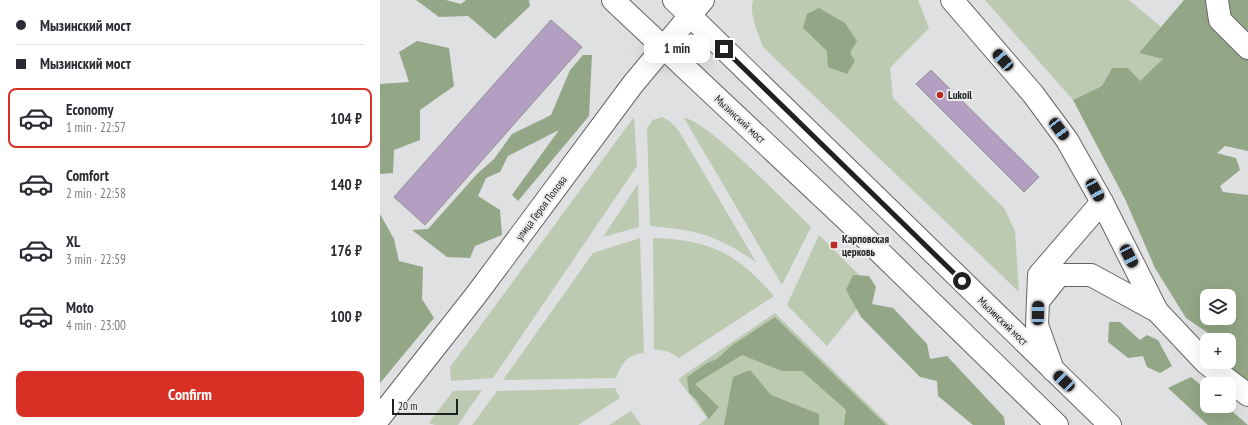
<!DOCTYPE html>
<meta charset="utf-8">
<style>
:root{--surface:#fff;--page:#f2f2f3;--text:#2b2b33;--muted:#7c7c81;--line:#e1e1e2;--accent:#d93025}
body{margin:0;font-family:"PT Sans Narrow",sans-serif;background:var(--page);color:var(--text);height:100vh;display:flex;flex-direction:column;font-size:15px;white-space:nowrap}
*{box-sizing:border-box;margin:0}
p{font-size:13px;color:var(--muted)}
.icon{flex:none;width:22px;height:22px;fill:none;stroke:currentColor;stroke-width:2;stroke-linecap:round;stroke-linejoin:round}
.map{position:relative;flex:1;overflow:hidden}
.sheet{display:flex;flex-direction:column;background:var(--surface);width:380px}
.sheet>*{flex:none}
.guide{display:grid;align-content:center;height:88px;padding:0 16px;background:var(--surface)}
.fabs{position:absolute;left:820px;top:289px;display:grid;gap:8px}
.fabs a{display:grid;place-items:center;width:36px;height:36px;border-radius:8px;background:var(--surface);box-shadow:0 4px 16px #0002;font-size:20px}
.scale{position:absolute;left:12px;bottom:10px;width:66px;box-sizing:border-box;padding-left:4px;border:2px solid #202122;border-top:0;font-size:11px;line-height:14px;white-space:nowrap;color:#202122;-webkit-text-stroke:3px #ecedef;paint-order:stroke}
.end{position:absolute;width:18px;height:18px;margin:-9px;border:5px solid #202122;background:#fff;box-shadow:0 0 0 2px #fff}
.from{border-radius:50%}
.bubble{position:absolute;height:28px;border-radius:8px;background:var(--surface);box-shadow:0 4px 16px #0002;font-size:13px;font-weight:700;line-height:28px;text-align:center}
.car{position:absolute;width:12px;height:24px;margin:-12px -6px;border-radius:5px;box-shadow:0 0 3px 1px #0007;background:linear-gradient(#222 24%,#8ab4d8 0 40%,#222 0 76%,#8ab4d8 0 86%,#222 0)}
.guide b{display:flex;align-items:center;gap:14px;height:38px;font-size:15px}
.guide b+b{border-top:1px solid var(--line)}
.guide i{width:10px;height:10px;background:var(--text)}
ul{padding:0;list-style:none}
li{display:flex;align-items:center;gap:12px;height:60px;margin:0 8px 6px;padding:0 8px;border:2px solid transparent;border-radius:8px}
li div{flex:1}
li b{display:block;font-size:15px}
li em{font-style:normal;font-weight:700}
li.on{border-color:var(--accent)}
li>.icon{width:36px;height:36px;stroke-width:1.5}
.action{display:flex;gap:8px;margin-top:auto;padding:8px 16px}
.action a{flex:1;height:46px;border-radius:8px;background:var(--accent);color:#fff;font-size:16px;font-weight:700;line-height:46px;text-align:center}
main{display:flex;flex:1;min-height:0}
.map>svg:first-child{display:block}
.green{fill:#bccab2}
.forest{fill:#93a786;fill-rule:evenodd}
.building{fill:#b29fc1;stroke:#929093}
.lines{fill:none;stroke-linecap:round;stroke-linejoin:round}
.street-casing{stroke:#636466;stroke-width:24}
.secondary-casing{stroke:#636466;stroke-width:24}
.primary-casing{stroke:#636466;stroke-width:24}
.street{stroke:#fff;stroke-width:22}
.secondary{stroke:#fff;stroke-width:22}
.primary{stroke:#fff;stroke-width:22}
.route{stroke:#202122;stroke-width:5}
.poi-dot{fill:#ba2c23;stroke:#ecedef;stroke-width:1.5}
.labels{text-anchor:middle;stroke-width:4;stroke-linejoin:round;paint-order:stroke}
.poi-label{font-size:11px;font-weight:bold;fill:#202122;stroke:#ecedef;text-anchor:start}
.street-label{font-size:11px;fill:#202122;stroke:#ecedef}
</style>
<main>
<section class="sheet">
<div class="guide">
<b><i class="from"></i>Мызинский мост</b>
<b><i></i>Мызинский мост</b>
</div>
<ul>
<li class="on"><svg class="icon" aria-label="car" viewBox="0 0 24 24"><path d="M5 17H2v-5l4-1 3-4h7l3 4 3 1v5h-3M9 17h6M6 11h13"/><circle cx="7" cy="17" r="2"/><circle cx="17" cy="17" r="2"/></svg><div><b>Economy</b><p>1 min · 22:57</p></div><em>104 ₽</em></li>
<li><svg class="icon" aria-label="car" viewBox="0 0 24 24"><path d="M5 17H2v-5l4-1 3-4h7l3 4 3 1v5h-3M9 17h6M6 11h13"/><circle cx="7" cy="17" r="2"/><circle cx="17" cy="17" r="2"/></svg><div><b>Comfort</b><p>2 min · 22:58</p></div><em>140 ₽</em></li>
<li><svg class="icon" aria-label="car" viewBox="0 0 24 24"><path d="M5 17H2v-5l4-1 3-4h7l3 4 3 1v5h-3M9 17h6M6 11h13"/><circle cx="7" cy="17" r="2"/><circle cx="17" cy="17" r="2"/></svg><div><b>XL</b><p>3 min · 22:59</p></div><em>176 ₽</em></li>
<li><svg class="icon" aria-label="car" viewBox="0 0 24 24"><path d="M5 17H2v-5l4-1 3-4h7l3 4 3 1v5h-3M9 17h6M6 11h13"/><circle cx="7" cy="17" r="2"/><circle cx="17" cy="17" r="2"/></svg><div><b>Moto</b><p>4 min · 23:00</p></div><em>100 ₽</em></li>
</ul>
<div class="action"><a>Confirm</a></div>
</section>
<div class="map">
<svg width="868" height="425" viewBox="0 0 868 425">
<rect width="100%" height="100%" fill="#dfe0e2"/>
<g class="green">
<path d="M 373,0 L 538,0 L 549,28 L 510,68 L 513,98 L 624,208 L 635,231 L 639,292 L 383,47 C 378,33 369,15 373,0 Z"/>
<polygon points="605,0 749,0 781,27 759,53 784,59 760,81 732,68 722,86 693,100"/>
<polygon points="254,117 257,166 113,378 71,381 70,367"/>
<path d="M 282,117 L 291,122 L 299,131 L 376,262 C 336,235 318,230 270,226 L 267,128 L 273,120 Z"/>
<path d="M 304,118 C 326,119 410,207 431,227 L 402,285 Z"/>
<polygon points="258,184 259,227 223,237"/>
<polygon points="439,235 493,289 447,346 407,305"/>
<path d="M 260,238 L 264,353 C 248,354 241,364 236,378 L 123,380 L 213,253 Z"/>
<path d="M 273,238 C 331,240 356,253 394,296 L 299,358 L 289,352 L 274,349 Z"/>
<polygon points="395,313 509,425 318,425 327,418 298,379"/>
<polygon points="235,388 240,398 198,425 92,425 117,391"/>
<polygon points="102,390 78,425 55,425 49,423 73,391"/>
<polygon points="251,411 261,425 229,425"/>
</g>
<g class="forest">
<polygon points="36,0 66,0 81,4 86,0 149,0 150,6 115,39 88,16 59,17"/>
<path d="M 804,0 L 868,0 L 868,151 L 845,146 L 837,153 L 856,158 L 860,170 L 840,186 L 843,192 L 868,195 L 868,381 L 840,362 L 849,362 L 849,340 L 830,340 L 831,335 L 806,318 L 775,268 L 745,199 L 693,100 L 722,86 L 732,68 L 748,68 L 760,81 L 783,59 L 759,53 ZM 827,296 L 849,296 L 849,318 L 827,318 Z"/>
<polygon points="439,8 465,23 477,41 470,53 475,61 467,74 448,67 447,51 423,28 427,14"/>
<polygon points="37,41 69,48 74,86 40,110 40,140 14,150 13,173 0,174 0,84 29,82 19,52"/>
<polygon points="203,55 212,55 209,116 138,201 132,195 179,130 128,156 120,172 106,178 98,196 120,210 122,235 95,246 90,258 67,257 32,230 48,229 98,173 114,159 132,134 171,115 190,70"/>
<polygon points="0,214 14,239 19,261 43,267 42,299 54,318 0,383"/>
<polygon points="473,275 489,276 496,287 492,304 513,308 547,344 550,359 567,356 624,417 625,425 593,425 558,396 557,381 540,377 481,317 466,290"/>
<polygon points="395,317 506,425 464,425 466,410 422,371 402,371 362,355 315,384 339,407 329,419 316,399 309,393 307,377 327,363 337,359 351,346"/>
<polygon points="729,322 740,322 760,340 767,335 778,340 792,366 780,373 767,367 763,356 748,358 728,342"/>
<polygon points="370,370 391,395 439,414 439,425 344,425 353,377"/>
<polygon points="811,377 827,390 827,406 846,406 868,425 828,425 788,388"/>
</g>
<g class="building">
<polygon points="171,20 202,47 45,225 14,197"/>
<polygon points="551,70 659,177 644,192 536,84"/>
</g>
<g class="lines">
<g class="street-casing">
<polyline id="street" points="837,0 840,20 868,48"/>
</g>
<g class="secondary-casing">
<g id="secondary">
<polyline points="572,0 653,94 687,140 722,202 777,311 826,363 868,395"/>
<polyline points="660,299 679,275 711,275 777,311"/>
<polyline points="673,370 657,325 659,275 722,202"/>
<polyline points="0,417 96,295 253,84 323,0"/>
</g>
</g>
<g class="primary-casing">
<g id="primary">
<polyline points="233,0 470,223 677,425"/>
<polyline points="294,0 730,425"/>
</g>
</g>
<use href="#street" class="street"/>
<use href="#secondary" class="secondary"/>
<use href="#primary" class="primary"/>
</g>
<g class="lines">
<polyline class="route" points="344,49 582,281"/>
</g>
<g class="poi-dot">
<circle cx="560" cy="95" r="4"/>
<rect x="450" y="241" width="8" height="8" rx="2"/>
</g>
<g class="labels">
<g class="poi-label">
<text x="568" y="99">Lukoil</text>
<text x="462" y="243">Карповская<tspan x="462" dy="13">церковь</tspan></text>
</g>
<g class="street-label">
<text transform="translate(360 119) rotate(43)" y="4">Мызинский мост</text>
<text transform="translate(161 208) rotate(-53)" y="4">улица Героя Попова</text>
<text transform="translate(623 321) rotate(44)" y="4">Мызинский мост</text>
</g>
</g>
</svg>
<div class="fabs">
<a><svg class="icon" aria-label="layers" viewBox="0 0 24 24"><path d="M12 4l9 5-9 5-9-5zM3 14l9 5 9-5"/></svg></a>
<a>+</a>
<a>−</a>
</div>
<div class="scale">20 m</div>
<i class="end from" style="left:582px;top:281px"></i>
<i class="end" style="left:344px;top:49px"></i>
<div class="bubble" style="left:264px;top:35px;width:66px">1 min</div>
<i class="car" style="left:623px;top:60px;rotate:319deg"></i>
<i class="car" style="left:679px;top:129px;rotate:143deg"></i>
<i class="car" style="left:715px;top:190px;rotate:151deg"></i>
<i class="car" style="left:749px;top:256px;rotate:153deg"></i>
<i class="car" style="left:658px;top:313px;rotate:1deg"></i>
<i class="car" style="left:684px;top:381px;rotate:314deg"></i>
</div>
</main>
